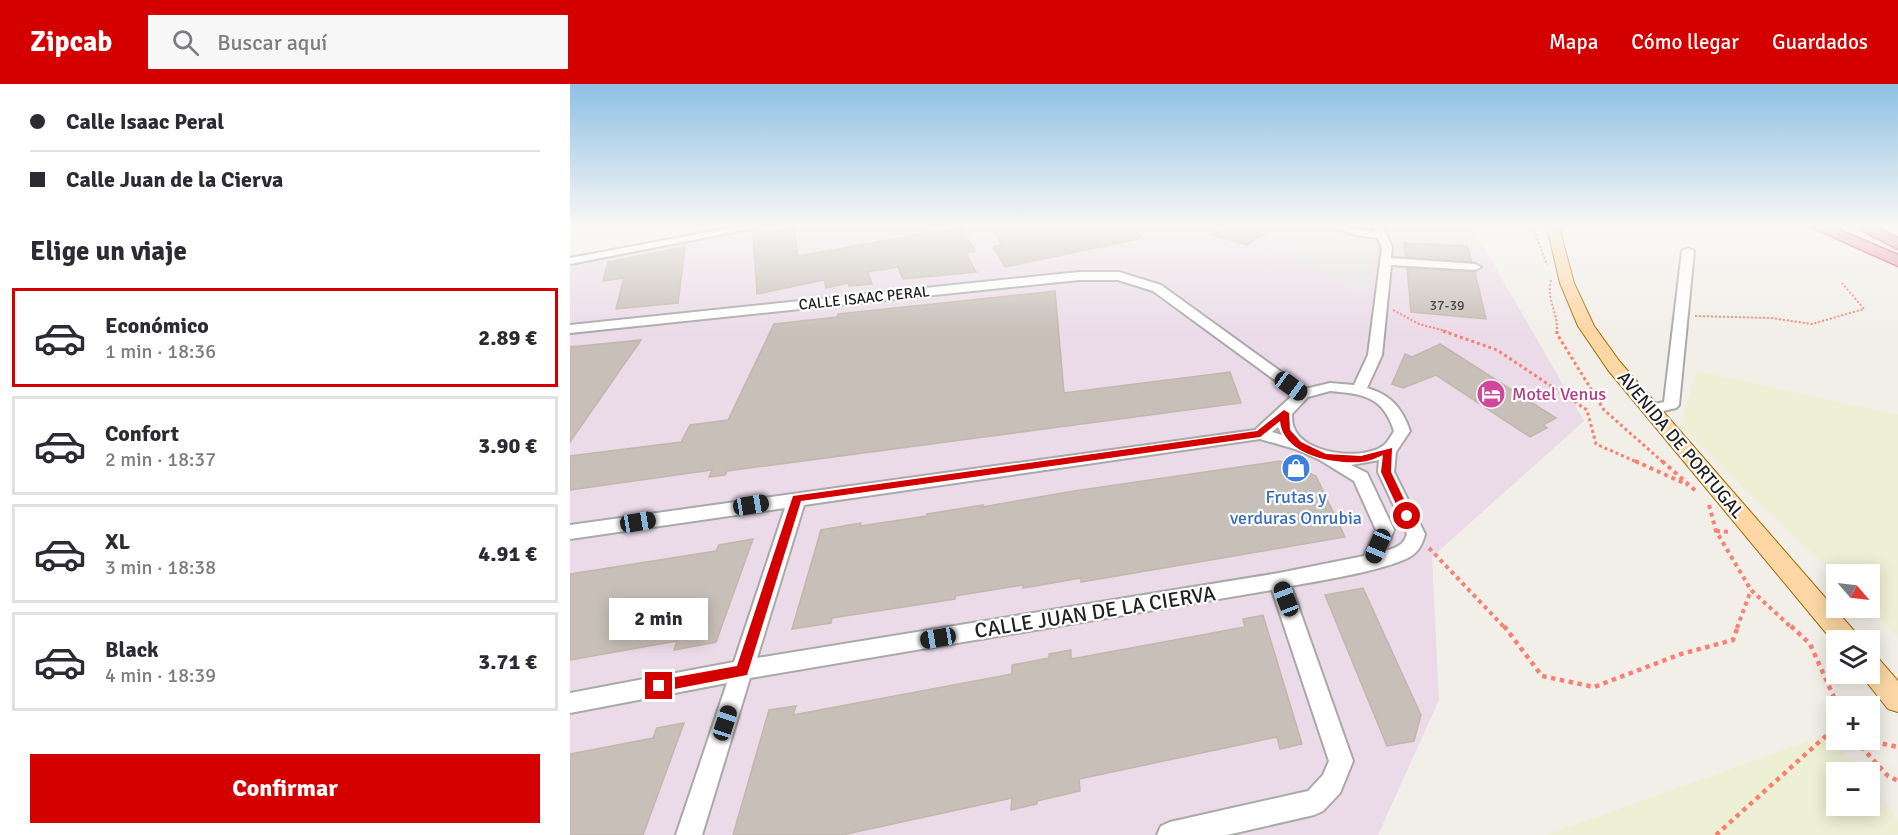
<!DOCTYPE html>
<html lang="es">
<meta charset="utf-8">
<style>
:root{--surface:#fff;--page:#f7f7f7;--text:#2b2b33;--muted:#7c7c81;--line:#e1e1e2;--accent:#d40000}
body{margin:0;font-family:Signika,sans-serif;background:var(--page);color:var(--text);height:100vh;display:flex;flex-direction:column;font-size:22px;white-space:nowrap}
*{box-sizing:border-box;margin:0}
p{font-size:20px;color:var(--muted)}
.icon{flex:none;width:33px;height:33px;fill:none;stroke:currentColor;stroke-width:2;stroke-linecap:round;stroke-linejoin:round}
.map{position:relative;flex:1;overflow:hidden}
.panel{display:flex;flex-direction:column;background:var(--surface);width:570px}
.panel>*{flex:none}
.banner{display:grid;align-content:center;height:132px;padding:0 30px;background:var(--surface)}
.needle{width:39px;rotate:118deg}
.fabs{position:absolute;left:1256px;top:480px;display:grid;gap:12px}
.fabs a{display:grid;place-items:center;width:54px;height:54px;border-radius:0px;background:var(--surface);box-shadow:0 3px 15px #0003;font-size:30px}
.end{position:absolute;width:27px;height:27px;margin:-14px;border:8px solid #d40000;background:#fff;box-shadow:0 0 0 3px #fff}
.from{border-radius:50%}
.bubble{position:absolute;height:42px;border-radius:0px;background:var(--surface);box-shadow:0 3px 15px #0003;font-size:20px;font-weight:700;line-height:42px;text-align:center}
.car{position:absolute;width:18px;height:36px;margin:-18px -9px;border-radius:8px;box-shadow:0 0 4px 2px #0007;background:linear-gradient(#222 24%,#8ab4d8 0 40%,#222 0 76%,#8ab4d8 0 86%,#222 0)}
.banner b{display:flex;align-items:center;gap:21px;height:57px;font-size:22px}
.banner b+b{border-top:2px solid var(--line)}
.banner i{width:15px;height:15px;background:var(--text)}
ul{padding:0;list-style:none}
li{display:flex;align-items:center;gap:18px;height:99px;margin:0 12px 9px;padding:0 18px;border:3px solid var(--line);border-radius:0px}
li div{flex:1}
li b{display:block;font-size:22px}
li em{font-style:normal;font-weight:700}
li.current{border-color:var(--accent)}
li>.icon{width:54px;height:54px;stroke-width:1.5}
h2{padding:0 30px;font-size:27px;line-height:72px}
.primary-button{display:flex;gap:12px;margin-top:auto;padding:12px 30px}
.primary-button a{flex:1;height:69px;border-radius:0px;background:var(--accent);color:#fff;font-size:24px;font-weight:700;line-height:69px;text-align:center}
header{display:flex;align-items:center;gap:36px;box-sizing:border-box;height:84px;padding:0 30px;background:var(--accent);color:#fff}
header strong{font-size:28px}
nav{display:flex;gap:33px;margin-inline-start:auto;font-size:21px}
.search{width:420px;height:54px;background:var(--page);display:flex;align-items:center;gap:15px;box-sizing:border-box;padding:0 21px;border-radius:0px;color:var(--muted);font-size:22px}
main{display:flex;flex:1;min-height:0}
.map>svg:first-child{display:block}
.industrial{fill:#ebdbe8}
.farmland{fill:#eef0d5}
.parking{fill:#e2e2e2}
.building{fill:#c7bfb8;stroke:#c4b6ab;stroke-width:1.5}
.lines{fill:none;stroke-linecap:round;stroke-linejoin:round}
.minor-casing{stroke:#a9a9a9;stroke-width:4}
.major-casing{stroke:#a06b00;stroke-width:2}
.highway-casing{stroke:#dc2a67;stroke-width:3}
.path-far3{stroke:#fa8072;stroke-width:2;stroke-dasharray:2 2;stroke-linecap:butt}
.path-far2{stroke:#fa8072;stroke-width:3;stroke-dasharray:3 3;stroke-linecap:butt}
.path-far1{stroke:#fa8072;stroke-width:4;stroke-dasharray:4 4;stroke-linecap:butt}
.path{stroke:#fa8072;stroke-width:4.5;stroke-dasharray:4.5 4.5;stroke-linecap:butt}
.minor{fill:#fff;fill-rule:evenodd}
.major{fill:#fcd6a4;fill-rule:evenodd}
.highway{fill:#e892a2;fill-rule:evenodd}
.route{fill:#d40000}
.labels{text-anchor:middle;stroke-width:4.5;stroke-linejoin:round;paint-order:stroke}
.far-number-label{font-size:14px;fill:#4b4948}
.far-street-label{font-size:15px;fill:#222;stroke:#fff}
.hotel-label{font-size:18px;fill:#b23c85;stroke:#fff;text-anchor:start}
.street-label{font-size:18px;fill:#222;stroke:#fff}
.shop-label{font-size:18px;fill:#366cbe;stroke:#fff}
.near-street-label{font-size:21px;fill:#222;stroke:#fff}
</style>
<header>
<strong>Zipcab</strong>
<div class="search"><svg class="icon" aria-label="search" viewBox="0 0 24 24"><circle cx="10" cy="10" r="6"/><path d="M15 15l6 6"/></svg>Buscar aquí</div>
<nav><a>Mapa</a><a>Cómo llegar</a><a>Guardados</a></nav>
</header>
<main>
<section class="panel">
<div class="banner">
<b><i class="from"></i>Calle Isaac Peral</b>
<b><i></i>Calle Juan de la Cierva</b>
</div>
<h2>Elige un viaje</h2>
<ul>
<li class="current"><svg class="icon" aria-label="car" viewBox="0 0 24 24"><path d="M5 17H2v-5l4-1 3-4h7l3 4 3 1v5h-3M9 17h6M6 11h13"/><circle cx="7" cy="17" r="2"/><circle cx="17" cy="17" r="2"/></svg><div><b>Económico</b><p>1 min · 18:36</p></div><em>2.89 €</em></li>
<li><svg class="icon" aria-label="car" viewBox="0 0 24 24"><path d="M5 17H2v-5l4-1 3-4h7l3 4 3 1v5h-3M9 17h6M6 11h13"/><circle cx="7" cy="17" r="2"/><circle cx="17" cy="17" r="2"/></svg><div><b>Confort</b><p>2 min · 18:37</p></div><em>3.90 €</em></li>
<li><svg class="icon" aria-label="car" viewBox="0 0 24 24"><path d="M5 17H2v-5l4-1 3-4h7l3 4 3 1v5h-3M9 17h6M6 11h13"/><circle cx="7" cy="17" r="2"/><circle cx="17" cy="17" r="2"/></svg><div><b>XL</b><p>3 min · 18:38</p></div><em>4.91 €</em></li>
<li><svg class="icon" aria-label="car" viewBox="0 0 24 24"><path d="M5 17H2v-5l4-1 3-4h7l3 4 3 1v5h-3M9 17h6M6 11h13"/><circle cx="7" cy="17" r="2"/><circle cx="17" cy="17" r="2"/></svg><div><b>Black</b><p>4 min · 18:39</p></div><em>3.71 €</em></li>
</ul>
<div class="primary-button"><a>Confirmar</a></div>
</section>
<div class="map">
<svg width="1328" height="751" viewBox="0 0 1328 751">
<rect width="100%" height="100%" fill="#f2efe9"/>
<polygon class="industrial" points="186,143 902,143 1014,337 862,473 869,616 808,751 0,751 0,180"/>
<g class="farmland">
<polygon points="1126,287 1328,331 1328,552 1299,524 1299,490 1266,492 1110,343"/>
<polygon points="1258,650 1289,688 1266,688 1266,722 1299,722 1299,700 1328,736 1328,751 976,751"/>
</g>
<polygon class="parking" points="760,149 801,159 802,172 797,209 762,192 719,178"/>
<g class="building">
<polygon points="224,143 228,172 391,143 405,167 396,169 406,188 333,195 328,183 298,188 302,200 279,202 278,199 256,204 254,196 187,210 183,150"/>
<polygon points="421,143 562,143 572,154 435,183 423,163 432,161"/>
<polygon points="667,143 705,143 677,161 639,150"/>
<polygon points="834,159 897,162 902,178 836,173"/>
<polygon points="115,163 108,219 46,225 54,194 33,197 38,178"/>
<polygon points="837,184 905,188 916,235 841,228"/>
<polygon points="485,207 494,309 660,288 671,319 157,387 155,391 139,393 142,386 0,406 0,372 111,358 120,341 158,336 204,240 267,233 268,230"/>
<polygon points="71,256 0,358 0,263"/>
<polygon points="870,260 986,334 973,341 977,344 960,353 866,291 833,304 822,300 835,270 842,273"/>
<polygon points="710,377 746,392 775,453 511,498 511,494 453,504 453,501 385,512 385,515 262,534 261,539 222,545 251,446 291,439 290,442 357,432 357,430 413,421 412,423 504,407"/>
<polygon points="183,455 146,558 104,566 107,557 0,576 0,490 146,467 149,461"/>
<polygon points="793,504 851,631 844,657 817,662 755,511"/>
<polygon points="693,531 732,660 710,665 707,653 509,695 510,707 467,717 467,720 441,726 442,714 272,751 163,751 199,626 226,622 223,631 442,590 442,581 479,574 479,570 501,566 501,575 675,543 673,535"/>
<polygon points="114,639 73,751 0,751 0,670 83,654 87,644"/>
</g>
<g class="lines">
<g class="minor-casing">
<g id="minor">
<polygon points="165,143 189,143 0,180 0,174"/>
<path d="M 763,143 L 805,147 L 803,143 L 813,143 L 822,163 L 821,174 L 905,180 L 911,183 L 905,186 L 821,181 L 812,271 L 797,304 C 821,311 832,324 840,347 L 826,368 L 824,388 L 855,450 C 853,458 850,465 844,470 C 826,485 747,497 721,502 L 783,677 L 770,709 L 753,727 L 744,731 L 657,751 L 587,751 L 591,742 L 600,738 L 738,707 L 753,691 L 759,677 L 702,506 L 180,594 L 132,751 L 106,751 L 157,599 L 0,629 L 0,609 L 164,578 L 215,424 L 0,455 L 0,441 L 685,346 L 724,310 L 583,207 L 548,196 L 509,196 L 0,249 L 0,241 L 509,188 L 549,188 L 591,201 L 735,305 L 760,299 L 784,301 L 798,271 L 812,163 L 807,154 L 786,151 ZM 760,307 C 793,310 813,312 824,347 C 821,352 818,358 813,362 C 792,377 734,370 724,344 C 722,340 722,334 722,330 L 738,313 ZM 708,343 L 712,351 L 702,348 ZM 690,355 L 725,365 L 750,376 L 784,397 L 806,446 L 794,472 L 709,489 L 187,574 L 234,421 ZM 809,376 L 808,388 L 837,450 C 834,461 826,464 815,467 L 824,446 L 797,389 L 781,381 Z"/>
<polygon points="1118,164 1124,167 1109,321 1106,324 1080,330 1072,325 1075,322 1094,318 1112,167"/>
</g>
</g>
<g class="major-casing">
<g id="major">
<polygon points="977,143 989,143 1004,199 1024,242 1050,278 1286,549 1289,556 1266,556 1266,561 1038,286 1008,242 990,199"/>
<polygon points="1299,571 1308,574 1328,597 1328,628 1318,625 1290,590 1299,590"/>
</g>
</g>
<g class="highway-casing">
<g id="highway">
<polygon points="1241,143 1262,143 1328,171 1328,182"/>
<polygon points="1285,143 1305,143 1328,154 1328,165"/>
</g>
</g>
<g class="path-far3">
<polyline points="963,143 977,181"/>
<path d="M 981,196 C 976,216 988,227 987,248"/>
<polyline points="823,226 849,240 879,248"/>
<polyline points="1125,232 1201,234 1242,240 1294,225 1272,199"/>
</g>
<g class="path-far2">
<polyline points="873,247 927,266 1017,326 1026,360 1069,379"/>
<polyline points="987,247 987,250 1034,326 1094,379"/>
</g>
<g class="path-far1">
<polyline points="1065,377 1118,401"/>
<polyline points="1092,377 1127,408"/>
<polyline points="1139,421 1146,447 1181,506 1222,544"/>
<polyline points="1146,447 1162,448"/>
<polyline points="859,464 935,544"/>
<polyline points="1167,544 1181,506"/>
</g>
<g class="path">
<polyline points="934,542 972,592 1024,603 1111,570 1163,556 1168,542"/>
<polyline points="1221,542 1240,560 1268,622"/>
<polyline points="1285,656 1318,692 1328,697"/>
<polyline points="1295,656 1328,663"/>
<polyline points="1146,751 1258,650 1266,651"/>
</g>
<use href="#minor" class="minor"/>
<use href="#major" class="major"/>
<use href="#highway" class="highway"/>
</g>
<linearGradient id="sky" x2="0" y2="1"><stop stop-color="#8fc0e4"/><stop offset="0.57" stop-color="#f9f8f5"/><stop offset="1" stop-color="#f9f8f5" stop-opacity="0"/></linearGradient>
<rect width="1328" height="249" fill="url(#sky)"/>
<path class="route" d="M 714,326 L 719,329 L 720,346 L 731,358 L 756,370 L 791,372 L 822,364 L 821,388 L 842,432 L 841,435 L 833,435 L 811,388 L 813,371 C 806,374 798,378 790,378 C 763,380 713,371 710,337 L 690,353 L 231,417 L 177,591 L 89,608 L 84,606 L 82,602 L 84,598 L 89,596 L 167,582 L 223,412 L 687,347 Z"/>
<defs>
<g id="hotel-disc" transform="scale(1.5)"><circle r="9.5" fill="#d1479c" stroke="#fff"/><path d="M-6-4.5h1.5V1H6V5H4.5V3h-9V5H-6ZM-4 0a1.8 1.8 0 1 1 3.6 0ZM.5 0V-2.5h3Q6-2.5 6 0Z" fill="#fff"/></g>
<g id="shop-disc" transform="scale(1.5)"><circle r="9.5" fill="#3f7fe0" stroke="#fff"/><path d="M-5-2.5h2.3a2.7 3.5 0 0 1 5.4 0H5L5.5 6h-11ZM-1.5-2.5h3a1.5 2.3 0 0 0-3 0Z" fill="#fff"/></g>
</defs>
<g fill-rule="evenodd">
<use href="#hotel-disc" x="921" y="310"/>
<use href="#shop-disc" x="726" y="384"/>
</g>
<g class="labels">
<g class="far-number-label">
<text x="877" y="226">37-39</text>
</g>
<g class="far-street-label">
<text transform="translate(294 214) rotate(-6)" y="5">CALLE ISAAC PERAL</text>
</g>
<g class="hotel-label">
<text x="942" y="316">Motel Venus</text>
</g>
<g class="street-label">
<text transform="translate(1111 361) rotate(50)" y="6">AVENIDA DE PORTUGAL</text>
</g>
<g class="shop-label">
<text x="726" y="419">Frutas y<tspan x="726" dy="21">verduras Onrubia</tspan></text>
</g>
<g class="near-street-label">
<text transform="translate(525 528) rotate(-9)" y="7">CALLE JUAN DE LA CIERVA</text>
</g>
</g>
</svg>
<div class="fabs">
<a><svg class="needle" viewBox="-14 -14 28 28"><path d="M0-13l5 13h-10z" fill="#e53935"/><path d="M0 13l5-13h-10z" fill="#7c7c81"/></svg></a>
<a><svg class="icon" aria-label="layers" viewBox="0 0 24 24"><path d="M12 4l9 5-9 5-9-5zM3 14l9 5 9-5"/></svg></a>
<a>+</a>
<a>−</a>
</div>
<i class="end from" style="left:837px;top:432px"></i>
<i class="end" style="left:89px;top:602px"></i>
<div class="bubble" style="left:39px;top:514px;width:99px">2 min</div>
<i class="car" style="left:721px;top:302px;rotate:126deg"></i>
<i class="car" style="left:181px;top:421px;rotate:81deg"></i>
<i class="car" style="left:68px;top:438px;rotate:81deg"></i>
<i class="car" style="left:808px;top:462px;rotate:203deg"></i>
<i class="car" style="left:716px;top:515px;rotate:339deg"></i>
<i class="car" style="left:368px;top:554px;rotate:260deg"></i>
<i class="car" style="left:155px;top:639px;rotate:18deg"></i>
</div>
</main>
